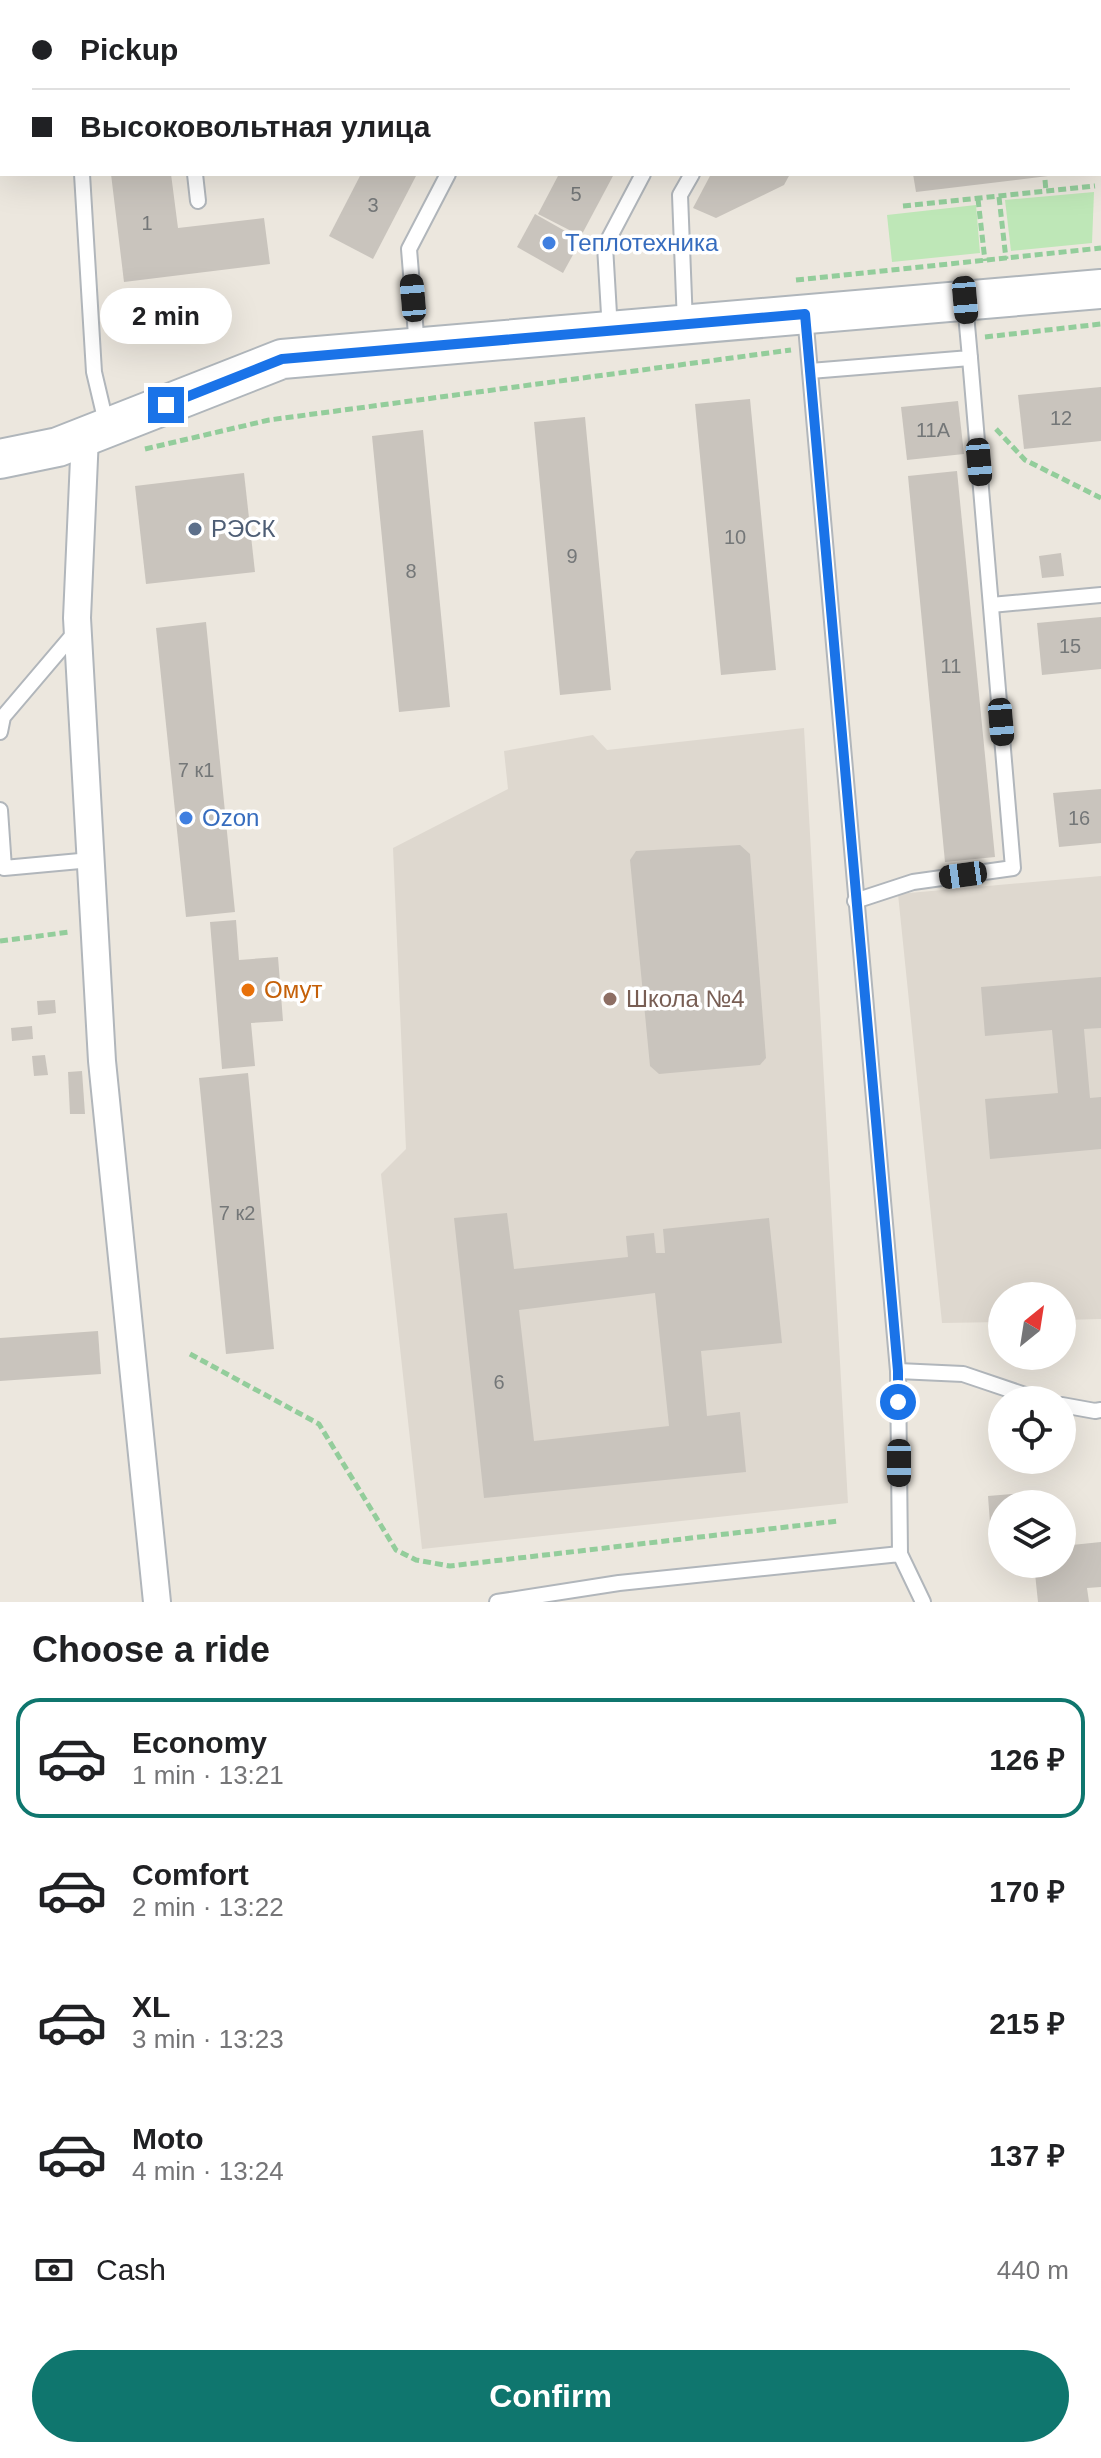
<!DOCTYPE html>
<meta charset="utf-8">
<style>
:root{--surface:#fff;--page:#f6f6f6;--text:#202124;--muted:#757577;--line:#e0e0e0;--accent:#0f766e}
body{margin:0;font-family:Helvetica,sans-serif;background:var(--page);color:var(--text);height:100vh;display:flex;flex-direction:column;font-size:30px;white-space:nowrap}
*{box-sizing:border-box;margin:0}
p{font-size:26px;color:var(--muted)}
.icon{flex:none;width:44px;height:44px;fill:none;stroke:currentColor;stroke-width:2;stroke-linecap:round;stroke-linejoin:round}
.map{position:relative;height:1602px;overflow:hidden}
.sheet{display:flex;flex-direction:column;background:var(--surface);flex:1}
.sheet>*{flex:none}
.top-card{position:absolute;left:0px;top:0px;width:1102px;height:176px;box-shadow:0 8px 32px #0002;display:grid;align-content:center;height:176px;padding:0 32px;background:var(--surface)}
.needle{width:52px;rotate:30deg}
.controls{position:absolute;left:988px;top:1282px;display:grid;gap:16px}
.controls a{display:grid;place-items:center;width:88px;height:88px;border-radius:50%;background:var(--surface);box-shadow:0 8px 32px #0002;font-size:40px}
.end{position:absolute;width:36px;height:36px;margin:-18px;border:10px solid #1a73e8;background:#fff;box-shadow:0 0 0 4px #fff}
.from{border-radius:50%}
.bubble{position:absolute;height:56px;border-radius:28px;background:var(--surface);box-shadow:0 8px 32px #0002;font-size:26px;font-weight:700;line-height:56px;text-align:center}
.car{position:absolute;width:24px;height:48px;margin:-24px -12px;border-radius:10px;box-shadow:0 0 6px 2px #0007;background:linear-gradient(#222 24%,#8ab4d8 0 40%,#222 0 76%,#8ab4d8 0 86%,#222 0)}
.top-card b{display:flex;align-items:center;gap:28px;height:76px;font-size:30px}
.top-card b+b{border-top:2px solid var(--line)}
.top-card i{width:20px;height:20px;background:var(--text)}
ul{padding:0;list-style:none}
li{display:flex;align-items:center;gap:24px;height:120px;margin:0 16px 12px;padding:0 16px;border:4px solid transparent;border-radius:24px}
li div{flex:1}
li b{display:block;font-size:30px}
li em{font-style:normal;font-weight:700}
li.on{border-color:var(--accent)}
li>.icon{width:72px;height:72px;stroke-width:1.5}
h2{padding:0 32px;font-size:36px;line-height:96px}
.pay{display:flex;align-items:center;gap:20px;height:88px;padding:0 32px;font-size:30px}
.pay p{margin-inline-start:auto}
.button{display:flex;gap:16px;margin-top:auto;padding:16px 32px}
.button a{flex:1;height:92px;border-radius:48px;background:var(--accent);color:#fff;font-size:32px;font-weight:700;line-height:92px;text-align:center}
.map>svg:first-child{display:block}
.education{fill:#ded8cf}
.green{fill:#bee7b7}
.building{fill:#c9c4bd;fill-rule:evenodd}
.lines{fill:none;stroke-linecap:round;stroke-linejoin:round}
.lane-casing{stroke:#b1b6bb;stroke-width:18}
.street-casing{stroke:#b1b6bb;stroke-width:30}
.secondary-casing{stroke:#b0b6bb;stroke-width:42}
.path{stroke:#93cd9b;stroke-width:5;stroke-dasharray:8 4;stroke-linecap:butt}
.lane{stroke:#fff;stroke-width:14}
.street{stroke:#fff;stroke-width:26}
.secondary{stroke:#fff;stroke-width:38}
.route{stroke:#1a73e8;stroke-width:10}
.shop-dot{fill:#3f7fe0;stroke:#fff;stroke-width:3}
.service-dot{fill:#5c6f8a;stroke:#fff;stroke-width:3}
.food-dot{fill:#e8710a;stroke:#fff;stroke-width:3}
.education-dot{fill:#8d6e63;stroke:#fff;stroke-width:3}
.labels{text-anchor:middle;stroke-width:7;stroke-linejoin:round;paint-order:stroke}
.number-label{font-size:20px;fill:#747778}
.shop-label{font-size:24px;fill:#366cbe;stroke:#fff;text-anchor:start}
.service-label{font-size:24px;fill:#4e5e75;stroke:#fff;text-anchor:start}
.food-label{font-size:24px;fill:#c56008;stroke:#fff;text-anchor:start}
.education-label{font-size:24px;fill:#785e54;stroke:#fff;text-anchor:start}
</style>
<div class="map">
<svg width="1101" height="1602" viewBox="0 0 1101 1602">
<rect width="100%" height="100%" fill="#ece7de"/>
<g class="education">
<polygon points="804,728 848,1503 422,1549 381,1174 406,1149 393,848 508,789 504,751 593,735 607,750"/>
<polygon points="1101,876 1101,1319 1062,1320 1062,1296 1002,1296 1002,1322 942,1323 898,894"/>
</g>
<g class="green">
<polygon points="1094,192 1092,243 1011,251 1005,200"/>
<polygon points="976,205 980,253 892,262 887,215"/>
</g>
<g class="building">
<polygon points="111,174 171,174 178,228 264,218 270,264 124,282"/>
<polygon points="361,174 417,174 373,259 329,236"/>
<polygon points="559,174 614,174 581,236 538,214"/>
<polygon points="711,174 790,174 784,185 716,218 693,208"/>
<polygon points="913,174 1048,174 1048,176 916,192"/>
<polygon points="535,214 581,240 563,273 517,247"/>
<polygon points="1101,387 1101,441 1024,449 1018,395"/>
<polygon points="750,399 776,670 721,675 695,404"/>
<polygon points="958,401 964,454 907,460 901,407"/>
<polygon points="585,417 611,690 560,695 534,422"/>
<polygon points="423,430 450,707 399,712 372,436"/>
<polygon points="957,471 995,857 945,862 908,476"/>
<polygon points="244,473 255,572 146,584 135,486"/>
<polygon points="1061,553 1064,576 1042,578 1039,556"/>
<polygon points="1101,617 1101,669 1042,675 1037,623"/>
<polygon points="206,622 235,912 186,917 156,628"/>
<polygon points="1101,789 1101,843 1059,847 1053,793"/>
<polygon points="740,845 750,854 766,1058 760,1065 659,1074 650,1066 630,860 636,851"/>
<polygon points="236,920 239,960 278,957 283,1021 251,1023 255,1066 222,1069 210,922"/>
<polygon points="1101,977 1101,1028 1084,1029 1090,1098 1101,1097 1101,1149 990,1159 985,1099 1058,1093 1052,1030 985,1036 981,987"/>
<polygon points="55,1000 56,1013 38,1015 37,1001"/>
<polygon points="32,1026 33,1039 12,1041 11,1028"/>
<polygon points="45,1055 48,1075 34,1076 32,1056"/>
<polygon points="82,1071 85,1114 70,1114 68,1072"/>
<polygon points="248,1073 274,1349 226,1354 199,1078"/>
<path d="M 507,1213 L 514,1269 L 628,1257 L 626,1236 L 654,1233 L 656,1253 L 665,1253 L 663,1229 L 769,1218 L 782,1343 L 701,1351 L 707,1416 L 740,1412 L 746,1472 L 484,1498 L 454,1218 ZM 655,1293 L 669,1426 L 534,1441 L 519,1310 Z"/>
<polygon points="98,1331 101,1374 0,1381 0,1338"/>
<polygon points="1024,1493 1025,1504 1002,1504 1002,1522 990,1523 988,1496"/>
<polygon points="1101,1542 1101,1587 1087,1588 1089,1602 1038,1602 1034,1564 1062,1564 1062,1546"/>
</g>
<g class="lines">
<g class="lane-casing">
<g id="lane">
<polyline points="792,2 793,0"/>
<polyline points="82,174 94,372 107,427"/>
<polyline points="195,174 198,201"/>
<polyline points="805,315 898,1371 900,1554"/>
<polyline points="685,324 680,195 692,174"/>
<polyline points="610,331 605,246 643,174"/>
<polyline points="417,347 409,249 448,174"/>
<polyline points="810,371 970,358 965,303"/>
<polyline points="991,605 1101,595"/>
<polyline points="0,732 3,717 77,630"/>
<polyline points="0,810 4,868 91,860"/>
<polyline points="855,901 913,882 1013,868 970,358"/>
<polyline points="898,1371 963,1374 1040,1400"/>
<polyline points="1062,1405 1095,1411 1101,1410"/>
<polyline points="497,1602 619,1583 900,1554 923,1602"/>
</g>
</g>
<g class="street-casing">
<polyline id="street" points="85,436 77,618 102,1061 157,1602"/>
</g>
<g class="secondary-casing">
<polyline id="secondary" points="0,459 58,447 282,359 1101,289"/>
</g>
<g class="path">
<polyline points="1045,180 1046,191"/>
<polyline points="999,197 1006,259"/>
<polyline points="978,199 985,261"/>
<polyline points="903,206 1095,186"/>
<polyline points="796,280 1101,248"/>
<polyline points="985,337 1101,324"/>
<polyline points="996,429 1025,460 1101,498"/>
<polyline points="145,449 269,420 791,350"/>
<polyline points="0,941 70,932"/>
<polyline points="190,1354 319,1424 396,1550 416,1560 450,1566 838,1521"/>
</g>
<use href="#lane" class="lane"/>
<use href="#street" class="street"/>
<use href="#secondary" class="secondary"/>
</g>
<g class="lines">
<polyline class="route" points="166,405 282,359 805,314 898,1371 898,1402"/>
</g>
<g class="shop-dot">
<circle cx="549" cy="243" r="8"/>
<circle cx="186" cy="818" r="8"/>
</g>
<circle class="service-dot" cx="195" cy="529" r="8"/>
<circle class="food-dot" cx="248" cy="990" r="8"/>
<circle class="education-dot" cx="610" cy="999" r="8"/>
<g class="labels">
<g class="number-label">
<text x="576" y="201">5</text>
<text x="373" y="212">3</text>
<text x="147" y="230">1</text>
<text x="1061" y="425">12</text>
<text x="933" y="437">11А</text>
<text x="735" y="544">10</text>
<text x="572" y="563">9</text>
<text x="411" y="578">8</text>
<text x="1070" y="653">15</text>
<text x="951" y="673">11</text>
<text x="196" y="777">7 к1</text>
<text x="1079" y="825">16</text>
<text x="237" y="1220">7 к2</text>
<text x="499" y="1389">6</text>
</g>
<g class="shop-label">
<text x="565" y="251">Теплотехника</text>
<text x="202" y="826">Ozon</text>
</g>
<g class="service-label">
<text x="211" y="537">РЭСК</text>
</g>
<g class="food-label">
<text x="264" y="998">Омут</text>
</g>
<g class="education-label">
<text x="626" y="1007">Школа №4</text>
</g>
</g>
</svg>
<div class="controls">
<a><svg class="needle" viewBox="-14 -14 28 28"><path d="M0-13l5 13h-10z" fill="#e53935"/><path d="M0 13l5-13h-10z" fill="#757577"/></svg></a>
<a><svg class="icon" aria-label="locate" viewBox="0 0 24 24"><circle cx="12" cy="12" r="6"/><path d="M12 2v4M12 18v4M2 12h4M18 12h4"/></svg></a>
<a><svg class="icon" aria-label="layers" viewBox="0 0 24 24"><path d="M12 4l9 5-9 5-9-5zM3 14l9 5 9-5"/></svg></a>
</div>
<i class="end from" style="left:898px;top:1402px"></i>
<i class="end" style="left:166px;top:405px"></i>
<div class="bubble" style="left:100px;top:288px;width:132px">2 min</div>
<i class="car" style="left:413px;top:298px;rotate:355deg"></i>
<i class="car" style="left:965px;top:300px;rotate:175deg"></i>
<i class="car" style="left:979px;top:462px;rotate:175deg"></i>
<i class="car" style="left:1001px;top:722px;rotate:175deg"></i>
<i class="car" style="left:963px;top:875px;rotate:262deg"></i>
<i class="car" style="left:899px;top:1463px;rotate:180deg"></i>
<div class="top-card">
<b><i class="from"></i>Pickup</b>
<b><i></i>Высоковольтная улица</b>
</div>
</div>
<section class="sheet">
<h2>Choose a ride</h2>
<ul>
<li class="on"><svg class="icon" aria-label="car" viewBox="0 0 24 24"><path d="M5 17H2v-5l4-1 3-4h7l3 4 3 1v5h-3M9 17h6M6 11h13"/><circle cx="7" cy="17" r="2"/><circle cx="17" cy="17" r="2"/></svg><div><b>Economy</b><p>1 min · 13:21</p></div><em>126 ₽</em></li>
<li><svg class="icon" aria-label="car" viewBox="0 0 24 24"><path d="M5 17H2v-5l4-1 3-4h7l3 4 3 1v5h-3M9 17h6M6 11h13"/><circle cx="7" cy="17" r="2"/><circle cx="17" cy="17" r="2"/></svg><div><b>Comfort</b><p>2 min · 13:22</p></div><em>170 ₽</em></li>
<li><svg class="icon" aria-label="car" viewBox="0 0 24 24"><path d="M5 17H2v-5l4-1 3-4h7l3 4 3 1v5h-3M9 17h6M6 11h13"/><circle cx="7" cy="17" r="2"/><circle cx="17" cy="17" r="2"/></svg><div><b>XL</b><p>3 min · 13:23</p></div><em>215 ₽</em></li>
<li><svg class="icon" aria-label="car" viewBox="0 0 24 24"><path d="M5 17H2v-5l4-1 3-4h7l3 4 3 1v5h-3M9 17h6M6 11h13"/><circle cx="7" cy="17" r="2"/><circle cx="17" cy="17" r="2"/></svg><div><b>Moto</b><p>4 min · 13:24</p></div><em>137 ₽</em></li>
</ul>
<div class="pay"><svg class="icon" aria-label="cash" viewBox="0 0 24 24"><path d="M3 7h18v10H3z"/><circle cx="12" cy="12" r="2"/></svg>Cash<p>440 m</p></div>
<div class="button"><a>Confirm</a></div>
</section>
